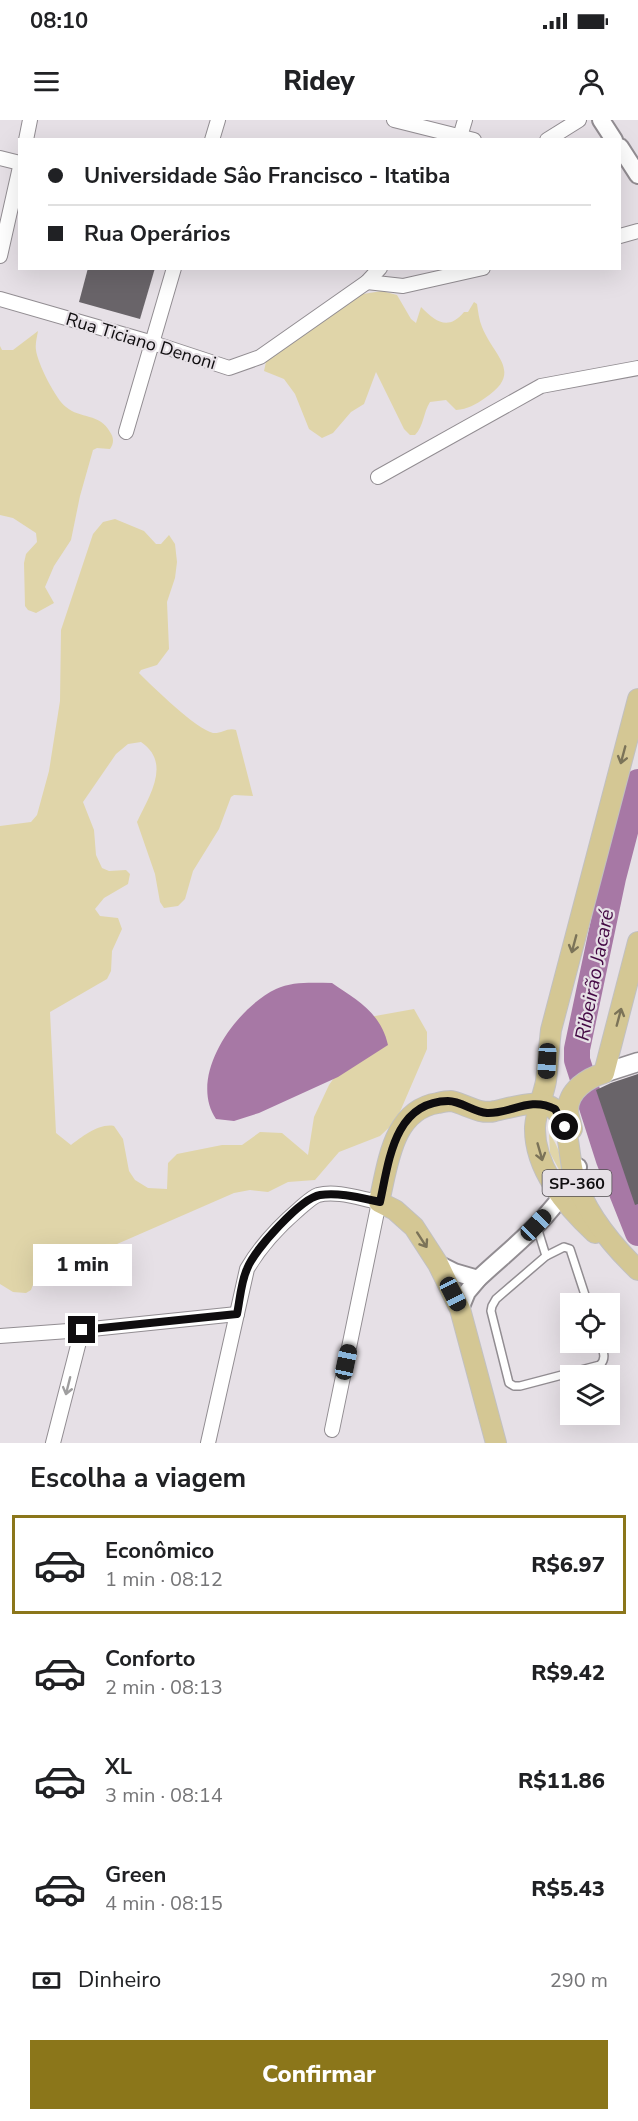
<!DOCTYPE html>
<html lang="pt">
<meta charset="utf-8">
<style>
:root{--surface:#fff;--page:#f2f2f2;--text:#202124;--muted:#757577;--line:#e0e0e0;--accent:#8b761a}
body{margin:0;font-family:"Nunito Sans",sans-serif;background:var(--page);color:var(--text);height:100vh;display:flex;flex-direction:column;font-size:22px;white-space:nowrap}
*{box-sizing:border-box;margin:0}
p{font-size:20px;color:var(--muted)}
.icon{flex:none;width:33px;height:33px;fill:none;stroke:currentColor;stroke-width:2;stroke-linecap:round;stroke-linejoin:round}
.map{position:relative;height:1323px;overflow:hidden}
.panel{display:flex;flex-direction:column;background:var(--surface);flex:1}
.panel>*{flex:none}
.banner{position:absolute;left:18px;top:18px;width:603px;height:132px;border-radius:0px;box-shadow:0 6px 24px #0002;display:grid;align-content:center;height:132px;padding:0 30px;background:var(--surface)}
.controls{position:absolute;left:560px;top:1173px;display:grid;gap:12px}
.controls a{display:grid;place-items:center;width:60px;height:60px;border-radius:0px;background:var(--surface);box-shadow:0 6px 24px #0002;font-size:30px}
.end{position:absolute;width:27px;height:27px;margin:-14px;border:8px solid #0f0d0f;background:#fff;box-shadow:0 0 0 3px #fff}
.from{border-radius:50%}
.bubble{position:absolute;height:42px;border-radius:0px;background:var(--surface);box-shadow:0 6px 24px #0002;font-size:20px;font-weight:800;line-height:42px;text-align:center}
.car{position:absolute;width:18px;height:36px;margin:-18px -9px;border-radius:8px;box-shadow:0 0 4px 2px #0007;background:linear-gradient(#222 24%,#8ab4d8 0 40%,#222 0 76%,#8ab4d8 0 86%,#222 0)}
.banner b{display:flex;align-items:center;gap:21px;height:57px;font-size:22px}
.banner b+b{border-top:2px solid var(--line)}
.banner i{width:15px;height:15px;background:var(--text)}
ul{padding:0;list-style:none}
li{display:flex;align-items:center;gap:18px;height:99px;margin:0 12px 9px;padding:0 18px;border:3px solid transparent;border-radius:0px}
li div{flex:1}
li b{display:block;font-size:22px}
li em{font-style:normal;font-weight:800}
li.on{border-color:var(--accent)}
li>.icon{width:54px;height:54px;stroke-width:1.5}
h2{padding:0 30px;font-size:27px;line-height:72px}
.pay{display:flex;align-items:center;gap:15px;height:66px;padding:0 30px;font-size:22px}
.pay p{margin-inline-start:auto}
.button{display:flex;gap:12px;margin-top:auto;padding:12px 30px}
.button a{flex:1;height:69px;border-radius:0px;background:var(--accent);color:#fff;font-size:24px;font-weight:800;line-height:69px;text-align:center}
.status{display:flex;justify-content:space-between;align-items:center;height:42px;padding:0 30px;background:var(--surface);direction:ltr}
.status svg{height:16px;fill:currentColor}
header{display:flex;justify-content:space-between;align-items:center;height:78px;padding:0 30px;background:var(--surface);font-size:27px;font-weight:800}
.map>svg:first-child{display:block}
.green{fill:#e0d5a9}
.water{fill:#a778a5}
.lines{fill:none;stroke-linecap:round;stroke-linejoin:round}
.river{stroke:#a778a5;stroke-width:26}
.building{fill:#696469}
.service-casing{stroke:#928d92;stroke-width:10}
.minor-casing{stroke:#928d92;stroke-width:16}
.tertiary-casing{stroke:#928d92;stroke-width:20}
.secondary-casing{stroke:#928d92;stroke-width:21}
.primary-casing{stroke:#c1c0c1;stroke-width:22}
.service{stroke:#fff;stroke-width:7}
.minor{stroke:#fff;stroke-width:14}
.tertiary{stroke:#fff;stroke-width:16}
.secondary{stroke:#fff;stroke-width:18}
.primary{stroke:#d4c794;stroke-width:20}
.oneway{stroke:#7b7358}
.oneway2{stroke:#9f9e9f}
.route{stroke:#0f0d0f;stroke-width:8}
.labels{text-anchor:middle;stroke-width:4.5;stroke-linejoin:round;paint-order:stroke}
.shield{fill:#e6e0e6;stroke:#504c50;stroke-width:1.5}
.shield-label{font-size:16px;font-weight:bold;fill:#0f0d0f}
.street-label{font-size:18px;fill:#0f0d0f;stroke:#e6e0e6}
.water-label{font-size:20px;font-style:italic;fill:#440944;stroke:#e6e0e6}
</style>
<div class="status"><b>08:10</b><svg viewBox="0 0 49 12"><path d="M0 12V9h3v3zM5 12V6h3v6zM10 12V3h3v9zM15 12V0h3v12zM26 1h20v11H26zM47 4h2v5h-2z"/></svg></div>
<header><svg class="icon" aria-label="menu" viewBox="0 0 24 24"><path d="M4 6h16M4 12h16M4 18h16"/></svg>Ridey<svg class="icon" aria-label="person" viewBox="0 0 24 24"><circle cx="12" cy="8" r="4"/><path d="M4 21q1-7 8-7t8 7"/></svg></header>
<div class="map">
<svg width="638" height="1323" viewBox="0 0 638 1323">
<rect width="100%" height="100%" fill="#e6e0e6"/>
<g class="green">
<path d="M 382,171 L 397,175 L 411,199 L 416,203 L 421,187 C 436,202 448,211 464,192 L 468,192 L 474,182 L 477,184 C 478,191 479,200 482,207 C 494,237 524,252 485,278 C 475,285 468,289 456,290 L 446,280 L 430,282 C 423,293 424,306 415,315 L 410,315 L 404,309 L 376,252 L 364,284 L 351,292 L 333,313 L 322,318 L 309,309 L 295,274 L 284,259 L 264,251 L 267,237 L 329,190 L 363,174 Z"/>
<path d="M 38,211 C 37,217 35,224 36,230 C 37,242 56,280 66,287 C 80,299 100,293 110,312 C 114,318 114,323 110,329 L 97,328 L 93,330 L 80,376 L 71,420 L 54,446 L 45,467 L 54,483 L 36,493 L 28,490 L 25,486 L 24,443 L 26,434 L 37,422 L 36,413 L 13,398 L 0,395 L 0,226 L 2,230 L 13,230 Z"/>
<path d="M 115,399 L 144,411 L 156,424 L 161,424 L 169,415 L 175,424 L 177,442 L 175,458 L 167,482 L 169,529 L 157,545 L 141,550 L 139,553 C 153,567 196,609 213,613 C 221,614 228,607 236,610 L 253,676 L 234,675 L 231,677 L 219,709 L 193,751 L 185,779 L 178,786 L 164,788 L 160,782 L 155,754 L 137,702 C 149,676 172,643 141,622 L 128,624 L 116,634 L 83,682 L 94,710 L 96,735 L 102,748 L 109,751 L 126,750 L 130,754 L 128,764 L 104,778 L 95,789 L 100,796 L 118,798 L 122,809 L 112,831 L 111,851 L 107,859 L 50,892 L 56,1013 L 71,1025 C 82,1017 99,1003 114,1006 L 123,1019 L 129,1051 L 135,1060 L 148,1068 L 167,1069 L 168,1043 L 177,1034 L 222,1025 L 242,1025 L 260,1012 L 282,1013 L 308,1035 L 314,997 L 329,965 L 346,941 L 364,898 L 414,889 L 427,912 L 427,929 L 396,1001 L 380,1016 L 339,1032 L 315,1060 L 288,1062 L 268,1072 L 250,1070 L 234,1073 L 101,1131 L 47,1143 L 39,1149 L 31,1170 L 26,1173 L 13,1172 L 0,1164 L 0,706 L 31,702 L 37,695 L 49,651 L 60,581 L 61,510 L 93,414 L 103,402 Z"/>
<path d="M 549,1014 C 558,1024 564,1042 562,1055 L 550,1033 Z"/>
</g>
<path class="water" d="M 332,863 C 357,880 381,893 388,925 L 338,957 L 259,993 L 234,1001 L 216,999 C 187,956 236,888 276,869 C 293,861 314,863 332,863 Z"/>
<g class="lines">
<polyline class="river" points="638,662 613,758 577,929 577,940 609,1040 638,1113"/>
</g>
<g class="building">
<polygon points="88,148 155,148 140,199 79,182"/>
<polygon points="638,954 638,1084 635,1085 596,970 611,963"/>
</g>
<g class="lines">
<g class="service-casing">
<g id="service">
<polyline points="537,1107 546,1136"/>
<path d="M 588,1184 L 570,1129 L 564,1127 L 546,1136 L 496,1179 L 492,1186 L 491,1191 L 509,1263 L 514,1266 L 520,1266 L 600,1245 C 607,1238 603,1231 600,1222"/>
</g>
</g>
<g class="minor-casing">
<g id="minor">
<polyline points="394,0 474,20"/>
<polyline points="26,20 30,0"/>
<polyline points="212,20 218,0"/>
<polyline points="459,20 465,0"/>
<polyline points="547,20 579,0"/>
<polyline points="0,38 20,43"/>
<polyline points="620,116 638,111"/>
<polyline points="0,136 20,47"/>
<polyline points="367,162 403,166 483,148"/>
<polyline points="0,179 153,223 229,248 260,237 367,162 380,148"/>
<polyline points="126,312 174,148"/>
<polyline points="378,357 541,266 638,248"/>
<polyline points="0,1216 82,1210 237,1194"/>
<polyline points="53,1323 82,1210"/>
<path d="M 208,1323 L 247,1149 C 261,1125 278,1107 299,1089 C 305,1084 312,1077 318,1075 C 337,1070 361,1079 379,1082 L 332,1310"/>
</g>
</g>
<g class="tertiary-casing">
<g id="tertiary">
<polyline points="601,0 614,20"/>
<polyline points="620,27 638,55"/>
<polyline points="438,1144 454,1152 478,1159"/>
<path d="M 460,1189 L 467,1172 L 478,1159 C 513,1126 559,1093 578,1047"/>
</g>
</g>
<g class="secondary-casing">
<polyline id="secondary" points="604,953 638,942"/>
</g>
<g class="primary-casing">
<g id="primary">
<path d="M 572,1009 C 571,1003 568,996 568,990 C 568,970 588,958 604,953 L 638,822"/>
<path d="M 595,1113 C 566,1086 534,1049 535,1007 C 536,991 543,977 546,961 C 548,944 549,927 551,910 L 638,579"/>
<path d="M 496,1323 L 460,1189 L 438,1144 L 414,1107 L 395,1090 L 379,1082 C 388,1045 392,990 438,983 C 442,982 447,981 451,981 C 466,984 479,995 495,991 C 511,988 543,976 556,991 C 571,1008 568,1036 574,1056 C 585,1092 612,1125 638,1150"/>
</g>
</g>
<use href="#service" class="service"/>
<use href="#minor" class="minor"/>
<use href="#tertiary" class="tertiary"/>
<use href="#secondary" class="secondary"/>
<use href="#primary" class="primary"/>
</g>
<defs><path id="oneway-shaft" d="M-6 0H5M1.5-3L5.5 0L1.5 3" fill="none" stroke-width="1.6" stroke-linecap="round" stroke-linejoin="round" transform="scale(1.5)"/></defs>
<g class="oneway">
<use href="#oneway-shaft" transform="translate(623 635) rotate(105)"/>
<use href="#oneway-shaft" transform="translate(574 824) rotate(105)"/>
<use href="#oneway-shaft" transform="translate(619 897) rotate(-75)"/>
<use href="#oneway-shaft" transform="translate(540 1032) rotate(74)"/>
<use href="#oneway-shaft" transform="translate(422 1120) rotate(57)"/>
</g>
<use class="oneway2" href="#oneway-shaft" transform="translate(68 1266) rotate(104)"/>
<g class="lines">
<path class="route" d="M 82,1210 L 237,1194 C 240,1179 241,1162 247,1149 C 254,1130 301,1078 320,1075 C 339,1072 361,1078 380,1082 C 389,1041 394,982 448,981 C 461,981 474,992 487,993 C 511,994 529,976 555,989 L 565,1007"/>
</g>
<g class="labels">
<rect class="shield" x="542.5" y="1050" width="69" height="26" rx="4.5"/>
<g class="shield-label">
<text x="577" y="1069">SP-360</text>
</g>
<g class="street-label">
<text transform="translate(141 221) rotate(17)" y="6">Rua Ticiano Denoni</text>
</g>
<g class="water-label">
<text transform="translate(594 855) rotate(-79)" y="7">Ribeirão Jacaré</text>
</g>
</g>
</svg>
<div class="controls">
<a><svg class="icon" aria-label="locate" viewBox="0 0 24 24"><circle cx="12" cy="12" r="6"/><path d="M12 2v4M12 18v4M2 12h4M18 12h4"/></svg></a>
<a><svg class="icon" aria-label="layers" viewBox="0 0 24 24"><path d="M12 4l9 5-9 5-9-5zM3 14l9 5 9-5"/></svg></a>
</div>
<i class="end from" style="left:565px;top:1007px"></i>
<i class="end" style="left:82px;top:1210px"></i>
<div class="bubble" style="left:33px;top:1124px;width:99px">1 min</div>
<i class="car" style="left:547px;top:941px;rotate:183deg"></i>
<i class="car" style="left:536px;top:1105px;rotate:44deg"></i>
<i class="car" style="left:453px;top:1174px;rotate:153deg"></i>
<i class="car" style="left:346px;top:1242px;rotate:12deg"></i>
<div class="banner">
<b><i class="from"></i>Universidade Sâo Francisco - Itatiba</b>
<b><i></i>Rua Operários</b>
</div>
</div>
<section class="panel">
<h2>Escolha a viagem</h2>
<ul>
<li class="on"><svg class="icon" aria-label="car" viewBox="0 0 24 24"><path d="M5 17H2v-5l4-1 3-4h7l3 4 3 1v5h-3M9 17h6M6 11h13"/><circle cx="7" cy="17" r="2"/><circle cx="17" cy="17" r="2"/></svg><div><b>Econômico</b><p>1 min · 08:12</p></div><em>R$6.97</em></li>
<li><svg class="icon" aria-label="car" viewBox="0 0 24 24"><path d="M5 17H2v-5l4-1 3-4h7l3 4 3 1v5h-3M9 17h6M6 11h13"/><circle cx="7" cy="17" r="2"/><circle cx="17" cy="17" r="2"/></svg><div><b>Conforto</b><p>2 min · 08:13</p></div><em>R$9.42</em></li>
<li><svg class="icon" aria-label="car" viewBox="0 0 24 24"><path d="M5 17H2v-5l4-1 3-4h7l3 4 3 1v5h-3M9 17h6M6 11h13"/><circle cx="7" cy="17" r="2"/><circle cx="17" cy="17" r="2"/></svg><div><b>XL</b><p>3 min · 08:14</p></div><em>R$11.86</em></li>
<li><svg class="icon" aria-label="car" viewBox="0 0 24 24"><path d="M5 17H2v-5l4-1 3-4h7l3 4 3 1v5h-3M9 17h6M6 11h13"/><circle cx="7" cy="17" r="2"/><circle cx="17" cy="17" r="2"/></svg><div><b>Green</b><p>4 min · 08:15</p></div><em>R$5.43</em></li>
</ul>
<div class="pay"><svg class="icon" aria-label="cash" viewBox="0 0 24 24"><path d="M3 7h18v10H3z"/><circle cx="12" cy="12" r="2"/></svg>Dinheiro<p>290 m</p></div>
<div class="button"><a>Confirmar</a></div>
</section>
